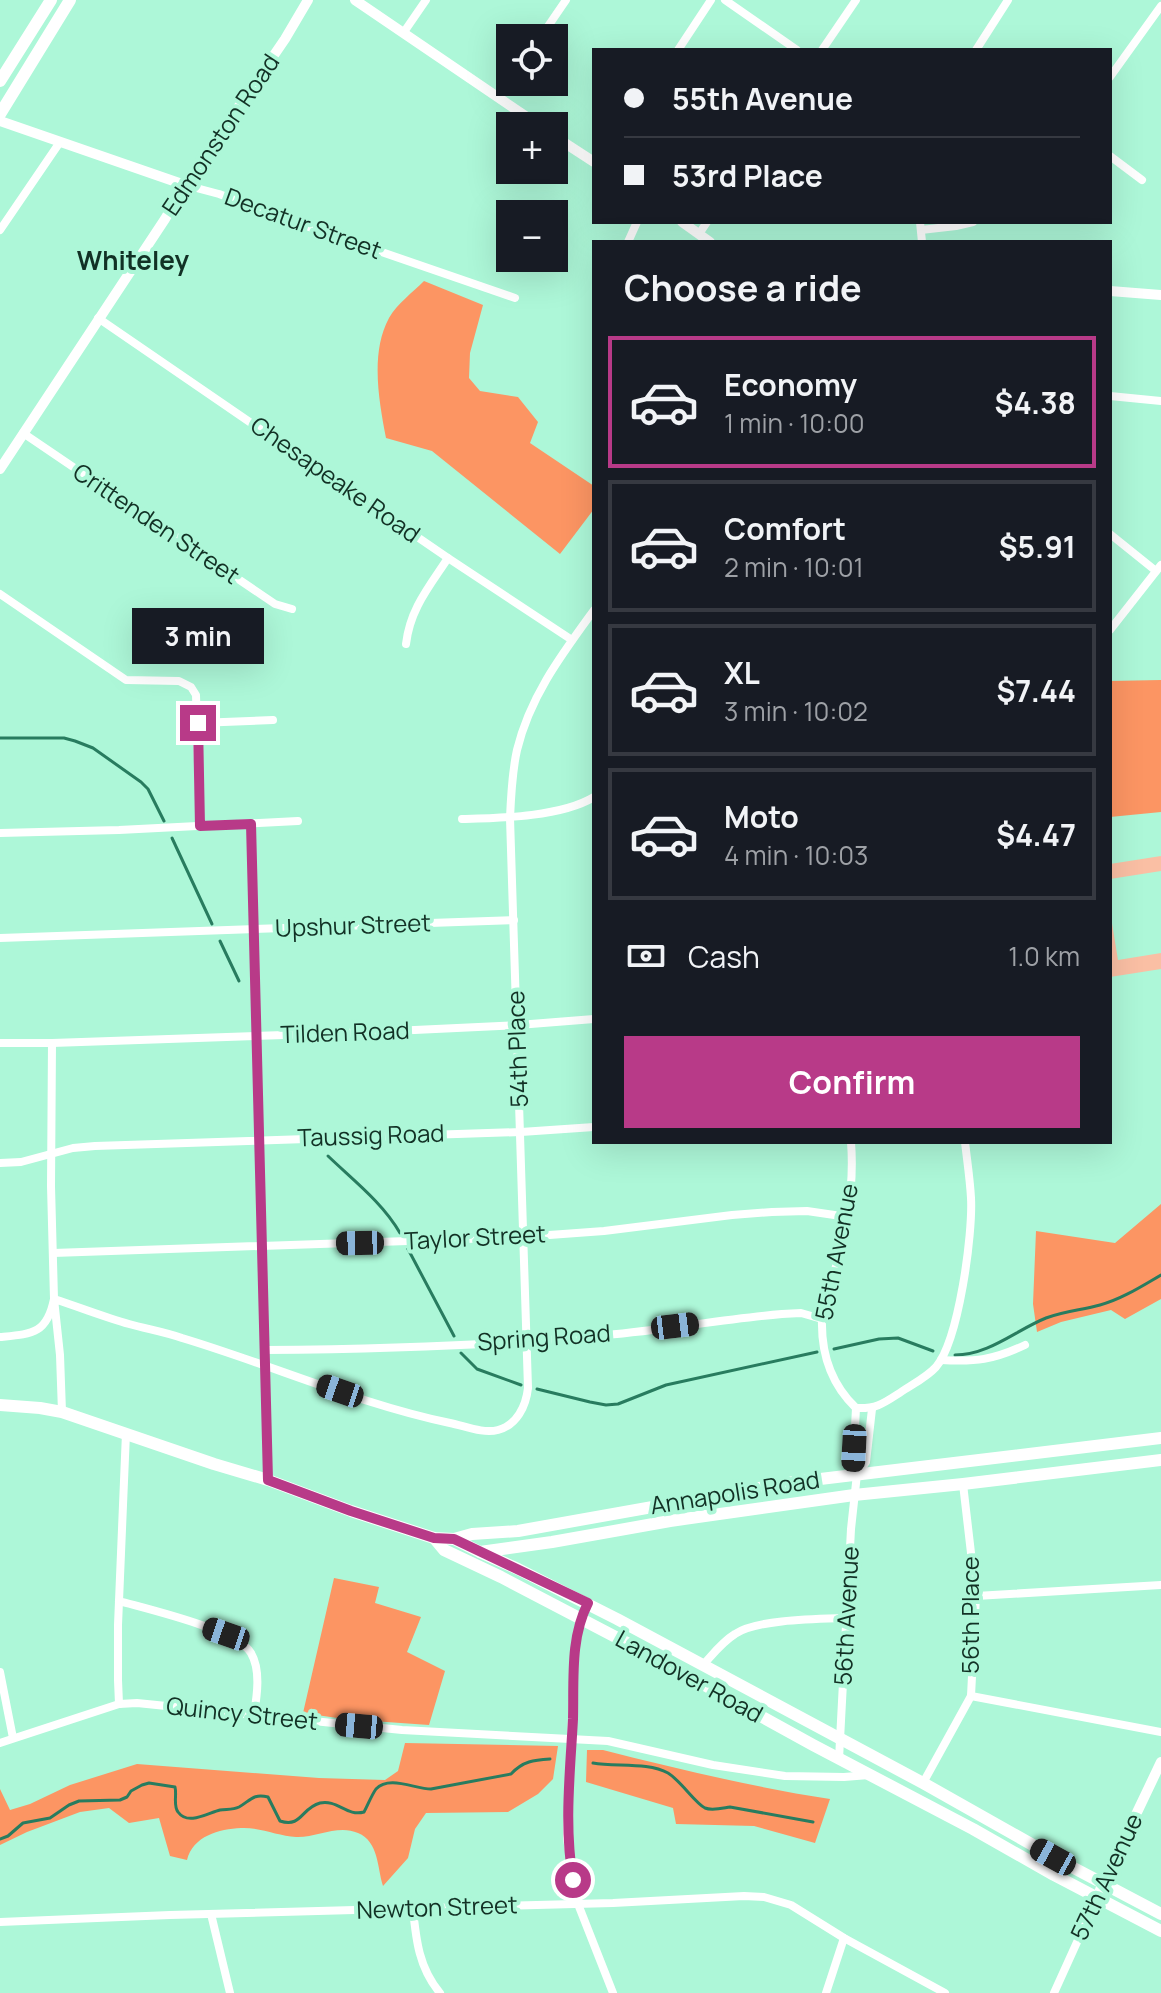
<!DOCTYPE html>
<meta charset="utf-8">
<style>
:root{--surface:#171b24;--page:#242831;--text:#f1f3f6;--muted:#9ea1a6;--line:#363941;--accent:#b83a88}
body{margin:0;font-family:Manrope,sans-serif;background:var(--page);color:var(--text);height:100vh;display:flex;flex-direction:column;font-size:30px;white-space:nowrap}
*{box-sizing:border-box;margin:0}
p{font-size:26px;color:var(--muted)}
.icon{flex:none;width:44px;height:44px;fill:none;stroke:currentColor;stroke-width:2;stroke-linecap:round;stroke-linejoin:round}
.map{position:relative;flex:1;overflow:hidden}
.side{position:absolute;left:592px;top:240px;width:520px;height:904px;display:flex;flex-direction:column;background:var(--surface);border-radius:0px;box-shadow:0 8px 32px #0002}
.side>*{flex:none}
.hud{position:absolute;left:592px;top:48px;width:520px;height:176px;border-radius:0px;box-shadow:0 8px 32px #0002;display:grid;align-content:center;height:176px;padding:0 32px;background:var(--surface)}
.fabs{position:absolute;left:496px;top:24px;display:grid;gap:16px}
.fabs a{display:grid;place-items:center;width:72px;height:72px;border-radius:0px;background:var(--surface);box-shadow:0 8px 32px #0002;font-size:40px}
.end{position:absolute;width:36px;height:36px;margin:-18px;border:10px solid #b83a88;background:#fff;box-shadow:0 0 0 4px #fff}
.from{border-radius:50%}
.bubble{position:absolute;height:56px;border-radius:0px;background:var(--surface);box-shadow:0 8px 32px #0002;font-size:26px;font-weight:700;line-height:56px;text-align:center}
.car{position:absolute;width:24px;height:48px;margin:-24px -12px;border-radius:10px;box-shadow:0 0 6px 2px #0007;background:linear-gradient(#222 24%,#8ab4d8 0 40%,#222 0 76%,#8ab4d8 0 86%,#222 0)}
.hud b{display:flex;align-items:center;gap:28px;height:76px;font-size:30px}
.hud b+b{border-top:2px solid var(--line)}
.hud i{width:20px;height:20px;background:var(--text)}
ul{padding:0;list-style:none}
li{display:flex;align-items:center;gap:24px;height:132px;margin:0 16px 12px;padding:0 16px;border:4px solid var(--line);border-radius:0px}
li div{flex:1}
li b{display:block;font-size:30px}
li em{font-style:normal;font-weight:700}
li.active{border-color:var(--accent)}
li>.icon{width:72px;height:72px;stroke-width:1.5}
h2{padding:0 32px;font-size:36px;line-height:96px}
.pay{display:flex;align-items:center;gap:20px;height:88px;padding:0 32px;font-size:30px}
.pay p{margin-inline-start:auto}
.cta{display:flex;gap:16px;margin-top:auto;padding:16px 32px}
.cta a{flex:1;height:92px;border-radius:0px;background:var(--accent);color:#fff;font-size:32px;font-weight:700;line-height:92px;text-align:center}
.map>svg:first-child{display:block}
.green{fill:#fabfa4}
.forest{fill:#fc9563}
.lines{fill:none;stroke-linecap:round;stroke-linejoin:round}
.stream{stroke:#287c5f;stroke-width:3}
.minor{stroke:#fff;stroke-width:8}
.tertiary{stroke:#fff;stroke-width:10}
.primary{stroke:#fff;stroke-width:12}
.route{stroke:#b83a88;stroke-width:10}
.labels{text-anchor:middle;stroke-width:8;stroke-linejoin:round;paint-order:stroke}
.street-label{font-size:24px;fill:#123125;stroke:#adf7d8}
.neighbourhood-label{font-size:26px;font-weight:bold;fill:#123125;stroke:#adf7d8}
</style>
<div class="map">
<svg width="1161" height="1993" viewBox="0 0 1161 1993">
<rect width="100%" height="100%" fill="#adf7d8"/>
<g class="green">
<polygon points="1161,856 1161,871 1110,879 1110,864"/>
<polygon points="1110,911 1118,960 1161,953 1161,969 1110,977"/>
</g>
<g class="forest">
<path d="M 424,281 L 483,305 L 470,353 L 469,378 L 480,391 L 518,397 L 538,422 L 530,443 L 594,486 L 594,509 L 560,554 L 432,451 L 386,438 C 379,401 370,353 389,318 C 397,304 413,292 424,281 Z"/>
<polygon points="1161,680 1161,812 1110,817 1110,681"/>
<polygon points="1161,1204 1161,1299 1125,1319 1111,1310 1061,1322 1037,1332 1033,1304 1036,1231 1115,1243"/>
<polygon points="334,1578 379,1587 375,1603 421,1617 407,1652 445,1671 429,1725 344,1719 303,1713"/>
<path d="M 405,1743 L 558,1746 L 553,1779 L 538,1794 L 508,1812 L 426,1813 L 415,1829 L 408,1858 L 383,1886 C 377,1867 379,1842 358,1833 C 338,1824 316,1838 296,1837 C 278,1836 259,1827 241,1828 C 219,1829 193,1836 187,1860 L 170,1856 L 159,1818 L 129,1823 L 109,1808 L 80,1812 L 27,1832 L 0,1845 L 0,1789 L 10,1810 L 30,1804 L 70,1785 L 137,1764 L 319,1778 L 385,1780 L 398,1771 Z"/>
<path d="M 587,1750 L 603,1750 C 678,1769 753,1787 830,1799 L 815,1843 L 754,1826 L 676,1824 L 673,1808 L 586,1782 Z"/>
</g>
<g class="lines">
<g class="stream">
<polyline points="0,738 64,738 75,741 93,748 141,782 148,789 164,821"/>
<polyline points="172,838 212,924"/>
<polyline points="220,941 239,981"/>
<path d="M 328,1156 C 353,1180 383,1203 400,1233"/>
<polyline points="408,1249 454,1336"/>
<polyline points="834,1349 879,1339 898,1338 933,1351"/>
<polyline points="461,1353 477,1369 521,1385"/>
<path d="M 955,1355 C 989,1355 1016,1330 1046,1318 C 1064,1311 1082,1310 1100,1305 C 1122,1299 1142,1286 1161,1275"/>
<polyline points="537,1389 590,1402 606,1405 618,1404 666,1385 817,1352"/>
<path d="M 593,1763 C 616,1767 648,1762 668,1773 C 681,1781 695,1803 705,1808 C 712,1811 723,1808 730,1807 L 813,1822"/>
<path d="M 0,1839 L 8,1836 L 23,1823 L 50,1818 L 69,1805 L 79,1801 L 120,1800 L 127,1797 L 131,1791 L 142,1785 L 149,1783 L 175,1787 C 177,1795 173,1806 178,1812 C 188,1826 208,1813 220,1810 C 227,1809 233,1810 239,1807 C 250,1801 253,1793 268,1797 L 280,1821 C 302,1828 301,1808 320,1803 C 337,1799 347,1817 364,1812 C 368,1805 371,1796 376,1789 C 389,1775 415,1789 431,1789 L 511,1774 C 523,1761 534,1760 550,1759"/>
</g>
<g class="minor">
<polyline points="725,0 797,50"/>
<polyline points="404,32 426,0"/>
<polyline points="540,38 566,0"/>
<polyline points="678,50 711,0"/>
<polyline points="822,50 856,0"/>
<polyline points="976,50 1008,0"/>
<polyline points="1110,77 1161,6"/>
<polyline points="499,97 510,81"/>
<polyline points="1110,156 1142,180"/>
<polyline points="185,185 219,194 312,228 515,298"/>
<polyline points="920,222 922,242"/>
<polyline points="0,230 60,142"/>
<polyline points="921,230 956,226 973,222"/>
<polyline points="699,234 707,222"/>
<polyline points="628,242 637,222"/>
<polyline points="98,318 448,558 572,640"/>
<polyline points="1110,396 1161,401"/>
<polyline points="23,433 275,604 292,609"/>
<polyline points="1110,534 1156,571"/>
<polyline points="0,594 126,680 179,681 191,687 196,695 200,826"/>
<polyline points="1110,630 1161,565"/>
<path d="M 406,644 C 410,609 429,587 448,558"/>
<polyline points="198,723 273,720"/>
<path d="M 462,819 C 500,818 561,817 594,797"/>
<polyline points="251,824 268,1480"/>
<polyline points="0,833 119,830 298,821"/>
<polyline points="0,938 514,920"/>
<polyline points="0,1043 52,1043 372,1032 518,1025 594,1019"/>
<polyline points="0,1163 21,1162 73,1148 95,1146 521,1132 594,1127"/>
<polyline points="53,1253 522,1237 604,1231 732,1215 772,1212 807,1211 848,1217"/>
<path d="M 0,1337 C 32,1334 47,1334 54,1299 L 51,1186 L 52,1043"/>
<path d="M 264,1350 C 377,1349 494,1346 606,1335 C 665,1330 723,1319 782,1314 L 801,1313 L 822,1319"/>
<path d="M 941,1360 C 976,1362 993,1360 1025,1345"/>
<path d="M 856,1408 C 877,1409 884,1403 901,1392 C 913,1384 927,1377 936,1367 C 959,1340 973,1233 971,1198 C 970,1179 967,1160 965,1142"/>
<path d="M 62,1412 L 60,1355 L 54,1299 C 79,1307 104,1317 129,1324 C 147,1329 165,1332 182,1338 C 272,1365 359,1404 450,1423 C 465,1426 483,1434 498,1430 C 517,1425 526,1406 528,1388 L 510,818 C 511,795 512,772 517,750 C 530,696 562,654 594,610"/>
<polyline points="857,1474 866,1462 872,1409"/>
<polyline points="976,1596 1161,1585"/>
<path d="M 119,1601 C 147,1609 238,1630 251,1653 C 261,1670 257,1696 254,1714"/>
<polyline points="588,1603 580,1619 575,1650 568,1807 567,1838 570,1859 578,1904 613,1993"/>
<path d="M 703,1665 C 713,1654 722,1642 735,1634 C 757,1619 819,1619 847,1618"/>
<polyline points="0,1672 13,1738"/>
<polyline points="971,1696 1161,1732"/>
<polyline points="119,1704 118,1680 118,1625 126,1433"/>
<polyline points="0,1743 119,1704 137,1703 402,1730 608,1741 713,1765 785,1776 844,1777 869,1775"/>
<path d="M 839,1759 L 851,1529 L 857,1474 L 853,1465 L 856,1408 C 830,1383 821,1353 822,1319 C 838,1257 856,1206 851,1142"/>
<polyline points="923,1783 971,1696 976,1596 963,1484"/>
<path d="M 413,1909 C 416,1940 419,1968 440,1993"/>
<polyline points="211,1914 230,1993"/>
<polyline points="0,1922 170,1915 613,1903 744,1896 764,1897 791,1905 844,1938 945,1993"/>
<polyline points="826,1993 844,1938"/>
<polyline points="1054,1993 1097,1898"/>
</g>
<g class="tertiary">
<polyline points="355,0 540,126"/>
<polyline points="0,121 185,185"/>
<polyline points="554,136 594,162"/>
<polyline points="682,222 710,242"/>
<polyline points="1110,291 1161,295"/>
<polyline points="0,469 165,219 185,185 285,39 308,0"/>
<polyline points="1100,1890 1161,1762"/>
</g>
<g class="primary">
<polyline points="0,81 51,0"/>
<polyline points="0,114 70,0"/>
<polyline points="0,1405 40,1408 62,1412 214,1464 268,1480 351,1511 434,1538 454,1539 480,1552 518,1569 617,1619 923,1783 1070,1866 1161,1914"/>
<polyline points="434,1538 444,1550 501,1577 652,1656 813,1745 973,1829 1054,1875 1161,1931"/>
<polyline points="454,1539 472,1534 518,1531 787,1483 1161,1438"/>
<polyline points="480,1552 552,1542 670,1521 854,1495 963,1484 1161,1460"/>
</g>
</g>
<g class="lines">
<path class="route" d="M 198,723 L 200,826 L 251,824 L 268,1480 L 351,1511 L 434,1538 L 454,1539 L 588,1603 C 570,1638 574,1680 573,1719 C 570,1774 564,1825 573,1880"/>
</g>
<g class="labels">
<g class="street-label">
<text transform="translate(221 135) rotate(-56)" y="8">Edmonston Road</text>
<text transform="translate(303 224) rotate(20)" y="8">Decatur Street</text>
<text transform="translate(335 480) rotate(35)" y="8">Chesapeake Road</text>
<text transform="translate(156 524) rotate(34)" y="8">Crittenden Street</text>
<text transform="translate(353 926) rotate(-2)" y="8">Upshur Street</text>
<text transform="translate(345 1033) rotate(-2)" y="8">Tilden Road</text>
<text transform="translate(518 1049) rotate(-92)" y="8">54th Place</text>
<text transform="translate(371 1136) rotate(-2)" y="8">Taussig Road</text>
<text transform="translate(475 1238) rotate(-3)" y="8">Taylor Street</text>
<text transform="translate(837 1252) rotate(-79)" y="8">55th Avenue</text>
<text transform="translate(544 1338) rotate(-4)" y="8">Spring Road</text>
<text transform="translate(735 1493) rotate(-9)" y="8">Annapolis Road</text>
<text transform="translate(971 1615) rotate(-90)" y="8">56th Place</text>
<text transform="translate(847 1616) rotate(-87)" y="8">56th Avenue</text>
<text transform="translate(689 1677) rotate(29)" y="8">Landover Road</text>
<text transform="translate(242 1714) rotate(6)" y="8">Quincy Street</text>
<text transform="translate(1107 1877) rotate(-65)" y="8">57th Avenue</text>
<text transform="translate(437 1908) rotate(-2)" y="8">Newton Street</text>
</g>
<g class="neighbourhood-label">
<text x="133" y="270">Whiteley</text>
</g>
</g>
</svg>
<div class="fabs">
<a><svg class="icon" aria-label="locate" viewBox="0 0 24 24"><circle cx="12" cy="12" r="6"/><path d="M12 2v4M12 18v4M2 12h4M18 12h4"/></svg></a>
<a>+</a>
<a>−</a>
</div>
<i class="end from" style="left:573px;top:1880px"></i>
<i class="end" style="left:198px;top:723px"></i>
<div class="bubble" style="left:132px;top:608px;width:132px">3 min</div>
<i class="car" style="left:360px;top:1243px;rotate:269deg"></i>
<i class="car" style="left:675px;top:1326px;rotate:83deg"></i>
<i class="car" style="left:340px;top:1391px;rotate:289deg"></i>
<i class="car" style="left:854px;top:1448px;rotate:183deg"></i>
<i class="car" style="left:226px;top:1634px;rotate:289deg"></i>
<i class="car" style="left:359px;top:1726px;rotate:275deg"></i>
<i class="car" style="left:1053px;top:1857px;rotate:299deg"></i>
<div class="hud">
<b><i class="from"></i>55th Avenue</b>
<b><i></i>53rd Place</b>
</div>
<section class="side">
<h2>Choose a ride</h2>
<ul>
<li class="active"><svg class="icon" aria-label="car" viewBox="0 0 24 24"><path d="M5 17H2v-5l4-1 3-4h7l3 4 3 1v5h-3M9 17h6M6 11h13"/><circle cx="7" cy="17" r="2"/><circle cx="17" cy="17" r="2"/></svg><div><b>Economy</b><p>1 min · 10:00</p></div><em>$4.38</em></li>
<li><svg class="icon" aria-label="car" viewBox="0 0 24 24"><path d="M5 17H2v-5l4-1 3-4h7l3 4 3 1v5h-3M9 17h6M6 11h13"/><circle cx="7" cy="17" r="2"/><circle cx="17" cy="17" r="2"/></svg><div><b>Comfort</b><p>2 min · 10:01</p></div><em>$5.91</em></li>
<li><svg class="icon" aria-label="car" viewBox="0 0 24 24"><path d="M5 17H2v-5l4-1 3-4h7l3 4 3 1v5h-3M9 17h6M6 11h13"/><circle cx="7" cy="17" r="2"/><circle cx="17" cy="17" r="2"/></svg><div><b>XL</b><p>3 min · 10:02</p></div><em>$7.44</em></li>
<li><svg class="icon" aria-label="car" viewBox="0 0 24 24"><path d="M5 17H2v-5l4-1 3-4h7l3 4 3 1v5h-3M9 17h6M6 11h13"/><circle cx="7" cy="17" r="2"/><circle cx="17" cy="17" r="2"/></svg><div><b>Moto</b><p>4 min · 10:03</p></div><em>$4.47</em></li>
</ul>
<div class="pay"><svg class="icon" aria-label="cash" viewBox="0 0 24 24"><path d="M3 7h18v10H3z"/><circle cx="12" cy="12" r="2"/></svg>Cash<p>1.0 km</p></div>
<div class="cta"><a>Confirm</a></div>
</section>
</div>
